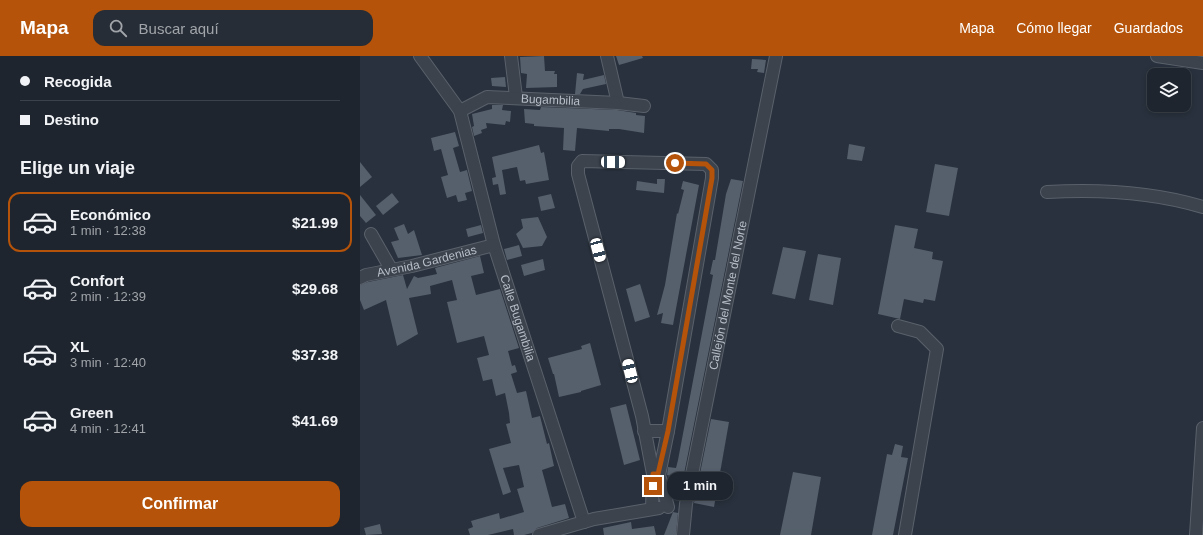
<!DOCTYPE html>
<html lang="es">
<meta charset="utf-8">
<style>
:root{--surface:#1e252e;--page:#262d36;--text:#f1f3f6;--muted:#a1a5aa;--line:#3c424a;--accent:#b45309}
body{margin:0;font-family:Helvetica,sans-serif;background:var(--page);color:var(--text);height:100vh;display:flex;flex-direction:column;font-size:15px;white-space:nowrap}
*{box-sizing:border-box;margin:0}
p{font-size:13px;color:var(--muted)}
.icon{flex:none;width:22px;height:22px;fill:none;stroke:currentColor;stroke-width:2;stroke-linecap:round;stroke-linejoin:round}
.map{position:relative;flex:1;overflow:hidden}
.details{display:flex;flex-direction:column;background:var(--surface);width:360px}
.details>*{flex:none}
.top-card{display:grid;align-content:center;height:88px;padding:0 20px;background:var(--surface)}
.controls{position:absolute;left:787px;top:12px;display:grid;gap:8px}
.controls a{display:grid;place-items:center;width:44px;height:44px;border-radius:8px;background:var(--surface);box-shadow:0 2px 6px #0003,0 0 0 1px var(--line);font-size:20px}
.end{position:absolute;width:18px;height:18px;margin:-9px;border:5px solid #b45309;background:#fff;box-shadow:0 0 0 2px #fff}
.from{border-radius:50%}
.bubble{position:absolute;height:28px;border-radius:12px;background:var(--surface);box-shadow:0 2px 6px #0003,0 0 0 1px var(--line);font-size:13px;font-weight:600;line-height:28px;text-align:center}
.car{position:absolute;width:12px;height:24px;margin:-12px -6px;border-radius:5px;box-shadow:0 0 3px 1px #0007;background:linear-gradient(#fff 24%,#345 0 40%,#fff 0 76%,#345 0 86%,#fff 0)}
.top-card b{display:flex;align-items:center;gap:14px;height:38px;font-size:15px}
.top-card b+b{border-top:1px solid var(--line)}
.top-card i{width:10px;height:10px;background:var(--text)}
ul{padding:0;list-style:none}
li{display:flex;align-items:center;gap:12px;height:60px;margin:0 8px 6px;padding:0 12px;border:2px solid transparent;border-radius:12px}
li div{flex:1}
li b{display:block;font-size:15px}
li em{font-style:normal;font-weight:600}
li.current{border-color:var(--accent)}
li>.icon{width:36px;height:36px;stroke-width:1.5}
h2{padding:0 20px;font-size:18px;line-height:48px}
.button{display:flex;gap:8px;margin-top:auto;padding:8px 20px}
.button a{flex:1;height:46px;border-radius:12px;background:var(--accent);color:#fff;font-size:16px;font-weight:600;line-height:46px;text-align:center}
header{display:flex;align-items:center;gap:24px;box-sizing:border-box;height:56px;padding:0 20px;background:var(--accent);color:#fff}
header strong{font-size:19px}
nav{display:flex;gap:22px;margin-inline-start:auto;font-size:14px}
.search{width:280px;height:36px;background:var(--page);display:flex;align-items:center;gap:10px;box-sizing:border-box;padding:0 14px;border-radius:12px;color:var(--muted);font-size:15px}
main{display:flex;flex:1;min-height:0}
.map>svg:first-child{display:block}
.building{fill:#565f6c}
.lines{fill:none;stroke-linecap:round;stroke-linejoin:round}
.minor-casing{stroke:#5a616b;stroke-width:14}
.minor{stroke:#3c434d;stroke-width:12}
.route{stroke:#b45309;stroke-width:5}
.labels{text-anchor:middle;stroke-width:3.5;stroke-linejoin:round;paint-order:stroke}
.street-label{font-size:12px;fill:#b8bec8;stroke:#212832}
</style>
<header>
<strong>Mapa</strong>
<div class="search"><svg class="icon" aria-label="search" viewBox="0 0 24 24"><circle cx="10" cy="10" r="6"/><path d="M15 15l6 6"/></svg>Buscar aquí</div>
<nav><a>Mapa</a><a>Cómo llegar</a><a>Guardados</a></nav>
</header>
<main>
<section class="details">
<div class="top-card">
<b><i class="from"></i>Recogida</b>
<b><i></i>Destino</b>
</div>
<h2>Elige un viaje</h2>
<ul>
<li class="current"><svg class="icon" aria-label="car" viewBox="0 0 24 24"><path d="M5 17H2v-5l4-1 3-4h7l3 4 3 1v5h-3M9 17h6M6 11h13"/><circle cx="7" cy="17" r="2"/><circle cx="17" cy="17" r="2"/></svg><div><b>Económico</b><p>1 min · 12:38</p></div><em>$21.99</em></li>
<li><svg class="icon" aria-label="car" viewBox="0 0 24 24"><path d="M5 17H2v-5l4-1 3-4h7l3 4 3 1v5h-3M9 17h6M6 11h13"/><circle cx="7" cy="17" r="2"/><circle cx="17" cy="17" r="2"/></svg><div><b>Confort</b><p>2 min · 12:39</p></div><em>$29.68</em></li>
<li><svg class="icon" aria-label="car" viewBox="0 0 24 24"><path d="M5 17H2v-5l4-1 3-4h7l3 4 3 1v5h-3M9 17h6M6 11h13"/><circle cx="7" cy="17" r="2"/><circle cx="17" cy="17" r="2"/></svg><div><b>XL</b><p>3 min · 12:40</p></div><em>$37.38</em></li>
<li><svg class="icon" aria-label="car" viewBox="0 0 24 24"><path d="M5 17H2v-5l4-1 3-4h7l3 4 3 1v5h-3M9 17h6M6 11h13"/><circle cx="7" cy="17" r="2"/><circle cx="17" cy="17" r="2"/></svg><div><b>Green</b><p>4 min · 12:41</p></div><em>$41.69</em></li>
</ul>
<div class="button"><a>Confirmar</a></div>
</section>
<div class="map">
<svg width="843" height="479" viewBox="0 0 843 479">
<rect width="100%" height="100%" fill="#28313d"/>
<g class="building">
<polygon points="184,0 185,15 195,15 194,18 197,18 197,31 166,32 167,18 161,17 160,1"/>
<polygon points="256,0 282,0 283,2 259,9"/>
<polygon points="392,3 406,4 404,17 397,16 398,13 391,13"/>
<polygon points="217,17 224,18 223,24 244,19 246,28 223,33 220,38 215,38"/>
<polygon points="145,21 146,31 132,30 131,22"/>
<polygon points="132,49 143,49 142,54 151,55 150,66 146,65 145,69 126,67 127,72 121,74 122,77 114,80 112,71 114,70 112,58 132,53"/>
<polygon points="181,51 257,54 276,57 276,59 285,60 284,77 259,73 249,73 249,75 217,72 215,95 203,94 204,72 174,70 174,68 165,67 164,53 180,54"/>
<polygon points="95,76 99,90 93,92 100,116 107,114 112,135 105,137 107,144 98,146 96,139 87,142 81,121 88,119 81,93 74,95 71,82"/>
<polygon points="489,88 505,91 502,105 487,103"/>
<polygon points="179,89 181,97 184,96 189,124 166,128 165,124 160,125 157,111 142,114 146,138 140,139 138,128 133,129 132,122 136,121 132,101"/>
<polygon points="0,106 12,121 0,131"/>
<polygon points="575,108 598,112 589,160 566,156"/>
<polygon points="297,123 305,123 304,137 276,134 277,125 297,128"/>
<polygon points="371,123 383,125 323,423 307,419 308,411 316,412 318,404 353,219 350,218 353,204 355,204 366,138"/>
<polygon points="323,125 339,129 313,269 301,267 303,257 297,259 305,229 317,157 318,158 324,134 321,133"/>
<polygon points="32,137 39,146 23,159 16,150"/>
<polygon points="191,138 195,152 181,155 178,141"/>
<polygon points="0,139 16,159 6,167 0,160"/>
<polygon points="178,161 187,181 182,190 163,192 156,178 163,172 161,163"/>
<polygon points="44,168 48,178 54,174 62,199 38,202 31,186 39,184 34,172"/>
<polygon points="121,169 123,177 108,181 106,173"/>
<polygon points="535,169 558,173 554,192 573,196 572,203 583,205 575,245 564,243 563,247 544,243 540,263 518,258"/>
<polygon points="159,189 162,200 147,204 144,193"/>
<polygon points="423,191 446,195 435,243 412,238"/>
<polygon points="458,198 481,202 473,249 449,244"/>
<polygon points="120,200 124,217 111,220 116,239 140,233 159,292 148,295 152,310 155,309 157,316 151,318 157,337 166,335 172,362 180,360 187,388 189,387 194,410 182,414 192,451 205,448 209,462 177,472 172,477 164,479 154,479 153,473 128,479 110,479 108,473 113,471 111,465 139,457 140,463 164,456 157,433 164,431 159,409 143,412 151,436 143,439 129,393 151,387 146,368 150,367 149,357 145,337 136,340 132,323 123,325 117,302 129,299 124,280 97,287 87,246 97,244 92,224 70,230 71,238 49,242 58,278 37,290 26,244 4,254 0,244 0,229 8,226 43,219 47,233 54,220 58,222 77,218 75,212"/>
<polygon points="183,203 185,214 164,220 161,209"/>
<polygon points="280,228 290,261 275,266 266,233"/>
<polygon points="230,287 241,329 221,335 221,336 199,341 194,318 193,318 188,302 222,293 221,290"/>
<polygon points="266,348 280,404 264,409 250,352"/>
<polygon points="351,363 369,366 354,451 334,447"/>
<polygon points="535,388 543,390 541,401 548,402 533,479 512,479 527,398 532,399"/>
<polygon points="433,416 461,421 451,479 420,479"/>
<polygon points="313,456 318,457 316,479 304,479"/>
<polygon points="271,466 272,473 294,470 296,479 244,479 243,472"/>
<polygon points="20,468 22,478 6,479 4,472"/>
</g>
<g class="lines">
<g class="minor-casing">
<g id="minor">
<path id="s1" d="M 60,0 L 100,55 L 134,189 L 224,466"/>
<polyline points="151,0 156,41"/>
<polyline points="247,0 258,47"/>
<polyline points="797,0 843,7"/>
<path id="s2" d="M 100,55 L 127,41 L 258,47 L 284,50"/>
<path d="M 687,136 C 739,133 793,136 843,151"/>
<polyline points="11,178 31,213"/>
<path id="s3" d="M 0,222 L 6,219 L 52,210 L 134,189"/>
<polyline points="538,270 560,276 577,293 545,479"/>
<polyline points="284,375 308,375"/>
<polyline points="292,453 293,418 282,360 218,118 218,110 222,105 346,108 352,114 352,122 308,375 299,419 308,451"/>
<polyline points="179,479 234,463 299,452"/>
<path id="s4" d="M 323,479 L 326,448 L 416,0"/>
<polyline points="836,479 843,372"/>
</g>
</g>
<use href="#minor" class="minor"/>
</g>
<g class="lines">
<polyline class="route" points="293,430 293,418 298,418 308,375 352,122 352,114 346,108 315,107"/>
</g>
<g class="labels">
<g class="street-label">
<text dy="4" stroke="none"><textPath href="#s2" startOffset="94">Bugambilia</textPath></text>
<text dy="4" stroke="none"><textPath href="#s3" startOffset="69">Avenida Gardenias</textPath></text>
<text dy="4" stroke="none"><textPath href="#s4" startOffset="244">Callejón del Monte del Norte</textPath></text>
<text dy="4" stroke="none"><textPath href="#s1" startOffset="283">Calle Bugambilia</textPath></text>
</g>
</g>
</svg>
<div class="controls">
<a><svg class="icon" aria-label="layers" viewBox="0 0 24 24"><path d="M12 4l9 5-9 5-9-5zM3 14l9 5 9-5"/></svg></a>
</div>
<i class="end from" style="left:315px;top:107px"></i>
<i class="end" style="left:293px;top:430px"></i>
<div class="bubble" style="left:307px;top:416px;width:66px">1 min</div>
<i class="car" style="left:253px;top:106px;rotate:91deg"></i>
<i class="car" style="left:238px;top:194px;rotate:165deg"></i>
<i class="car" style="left:270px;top:315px;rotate:346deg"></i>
</div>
</main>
